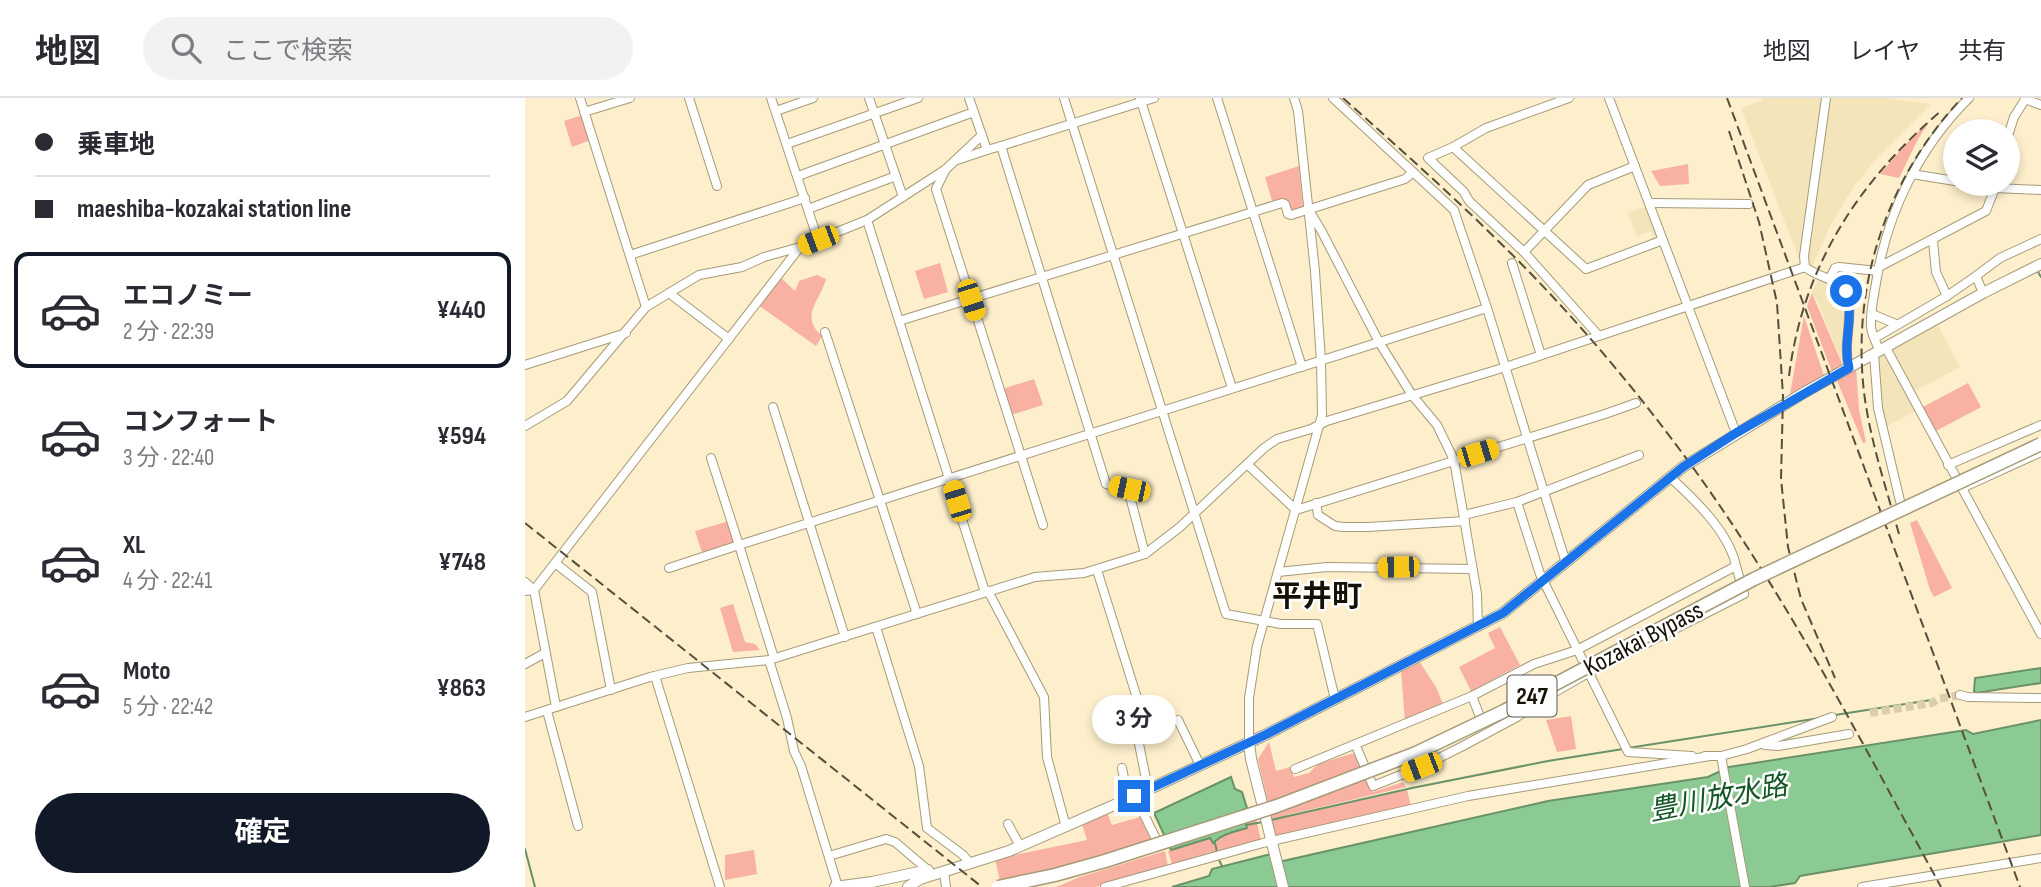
<!DOCTYPE html>
<html lang="ja">
<meta charset="utf-8">
<style>
:root{--surface:#fff;--page:#f2f2f3;--text:#2b2b33;--muted:#7c7c81;--line:#e1e1e2;--accent:#111827}
body{margin:0;font-family:"Sofia Sans Condensed","Noto Sans JP",sans-serif;background:var(--page);color:var(--text);height:100vh;display:flex;flex-direction:column;font-size:26px;white-space:nowrap}
*{box-sizing:border-box;margin:0}
p{font-size:23px;color:var(--muted)}
.icon{flex:none;width:38px;height:38px;fill:none;stroke:currentColor;stroke-width:2;stroke-linecap:round;stroke-linejoin:round}
.map{position:relative;flex:1;overflow:hidden}
.panel{display:flex;flex-direction:column;background:var(--surface);width:525px}
.panel>*{flex:none}
.guide{display:grid;align-content:center;height:154px;padding:0 35px;background:var(--surface)}
.fabs{position:absolute;left:1418px;top:21px;display:grid;gap:14px}
.fabs a{display:grid;place-items:center;width:77px;height:77px;border-radius:50%;background:var(--surface);box-shadow:0 4px 10px #0003;font-size:35px}
.end{position:absolute;width:32px;height:32px;margin:-16px;border:9px solid #1a73e8;background:#fff;box-shadow:0 0 0 4px #fff}
.from{border-radius:50%}
.bubble{position:absolute;height:49px;border-radius:24px;background:var(--surface);box-shadow:0 4px 10px #0003;font-size:23px;font-weight:700;line-height:49px;text-align:center}
.car{position:absolute;width:21px;height:42px;margin:-21px -10px;border-radius:9px;box-shadow:0 0 5px 2px #0007;background:linear-gradient(#f5c518 24%,#345 0 40%,#f5c518 0 76%,#345 0 86%,#f5c518 0)}
.guide b{display:flex;align-items:center;gap:24px;height:66px;font-size:26px}
.guide b+b{border-top:2px solid var(--line)}
.guide i{width:18px;height:18px;background:var(--text)}
ul{padding:0;list-style:none}
li{display:flex;align-items:center;gap:21px;height:116px;margin:0 14px 10px;padding:0 21px;border:4px solid transparent;border-radius:14px}
li div{flex:1}
li b{display:block;font-size:26px}
li em{font-style:normal;font-weight:700}
li.active{border-color:var(--accent)}
li>.icon{width:63px;height:63px;stroke-width:1.5}
.button{display:flex;gap:14px;margin-top:auto;padding:14px 35px}
.button a{flex:1;height:80px;border-radius:42px;background:var(--accent);color:#fff;font-size:28px;font-weight:700;line-height:80px;text-align:center}
header{display:flex;align-items:center;gap:42px;box-sizing:border-box;height:98px;padding:0 35px;background:var(--surface);border-bottom:2px solid var(--line)}
header strong{font-size:33px}
nav{display:flex;gap:38px;margin-inline-start:auto;font-size:24px}
.search{width:490px;height:63px;background:var(--page);display:flex;align-items:center;gap:18px;box-sizing:border-box;padding:0 24px;border-radius:38px;color:var(--muted);font-size:26px}
main{display:flex;flex:1;min-height:0}
.map>svg:first-child{display:block}
.built{fill:#f4e4b9}
.green{fill:#f8b1a2}
.water{fill:#8cca94;stroke:#699269;stroke-width:2}
.lines{fill:none;stroke-linecap:round;stroke-linejoin:round}
.stream{stroke:#699269;stroke-width:2}
.minor-tunnel{stroke:#daceae;stroke-width:8;stroke-dasharray:8 4;stroke-linecap:butt}
.minor-casing{stroke:#a69a78;stroke-width:10}
.major-casing{stroke:#a69a78;stroke-width:12}
.minor{stroke:#fff;stroke-width:8}
.major{stroke:#fff;stroke-width:10}
.rail{stroke:#574f3d;stroke-width:2;stroke-dasharray:10 5;stroke-linecap:butt}
.highway-bridge-casing{stroke:#a69a78;stroke-width:15;stroke-linecap:butt}
.highway-bridge{stroke:#fff;stroke-width:12}
.route{stroke:#1a73e8;stroke-width:9}
.labels{text-anchor:middle;stroke-width:5;stroke-linejoin:round;paint-order:stroke}
.shield{fill:#fdfdfd;stroke:#5b584f;stroke-width:2}
.shield-label{font-size:24px;font-weight:bold;fill:#161105}
.street-label{font-size:26px;fill:#161105;stroke:#fdfdfd}
.water-label{font-size:28px;font-style:italic;fill:#135625;stroke:#fdfdfd}
.quarter-label{font-size:30px;font-weight:bold;fill:#161105;stroke:#fdfdfd}
</style>
<header>
<strong>地図</strong>
<div class="search"><svg class="icon" aria-label="search" viewBox="0 0 24 24"><circle cx="10" cy="10" r="6"/><path d="M15 15l6 6"/></svg>ここで検索</div>
<nav><a>地図</a><a>レイヤ</a><a>共有</a></nav>
</header>
<main>
<section class="panel">
<div class="guide">
<b><i class="from"></i>乗車地</b>
<b><i></i>maeshiba-kozakai station line</b>
</div>
<ul>
<li class="active"><svg class="icon" aria-label="car" viewBox="0 0 24 24"><path d="M5 17H2v-5l4-1 3-4h7l3 4 3 1v5h-3M9 17h6M6 11h13"/><circle cx="7" cy="17" r="2"/><circle cx="17" cy="17" r="2"/></svg><div><b>エコノミー</b><p>2 分 · 22:39</p></div><em>¥440</em></li>
<li><svg class="icon" aria-label="car" viewBox="0 0 24 24"><path d="M5 17H2v-5l4-1 3-4h7l3 4 3 1v5h-3M9 17h6M6 11h13"/><circle cx="7" cy="17" r="2"/><circle cx="17" cy="17" r="2"/></svg><div><b>コンフォート</b><p>3 分 · 22:40</p></div><em>¥594</em></li>
<li><svg class="icon" aria-label="car" viewBox="0 0 24 24"><path d="M5 17H2v-5l4-1 3-4h7l3 4 3 1v5h-3M9 17h6M6 11h13"/><circle cx="7" cy="17" r="2"/><circle cx="17" cy="17" r="2"/></svg><div><b>XL</b><p>4 分 · 22:41</p></div><em>¥748</em></li>
<li><svg class="icon" aria-label="car" viewBox="0 0 24 24"><path d="M5 17H2v-5l4-1 3-4h7l3 4 3 1v5h-3M9 17h6M6 11h13"/><circle cx="7" cy="17" r="2"/><circle cx="17" cy="17" r="2"/></svg><div><b>Moto</b><p>5 分 · 22:42</p></div><em>¥863</em></li>
</ul>
<div class="button"><a>確定</a></div>
</section>
<div class="map">
<svg width="1516" height="789" viewBox="0 0 1516 789">
<rect width="100%" height="100%" fill="#fdefcc"/>
<g class="built">
<polygon points="1237,0 1297,0 1274,161 1216,10 1236,3"/>
<polygon points="1303,0 1363,0 1406,6 1353,59 1329,88 1304,130 1287,169 1281,162"/>
<polygon points="1123,108 1135,142 1130,144 1126,133 1112,138 1103,115"/>
<polygon points="1294,180 1314,191 1318,198 1321,217 1317,265 1294,206 1287,194"/>
<polygon points="1412,226 1435,269 1388,294 1367,255 1369,248"/>
<polygon points="1355,255 1362,258 1390,313 1359,330 1350,261"/>
</g>
<g class="green">
<polygon points="58,17 66,42 47,49 39,23"/>
<polygon points="1404,24 1393,41 1374,80 1355,76 1388,38"/>
<polygon points="1163,66 1164,86 1135,88 1126,73"/>
<polygon points="774,68 778,112 766,115 761,105 748,106 740,79"/>
<polygon points="415,165 423,194 399,201 390,173"/>
<path d="M 292,177 L 301,181 C 295,203 274,218 297,238 L 291,248 L 233,207 L 255,179 L 270,193 L 274,183 Z"/>
<polygon points="1287,195 1317,266 1307,274 1282,208"/>
<polygon points="1279,218 1299,278 1267,297 1265,296"/>
<polygon points="1331,270 1334,312 1341,344 1338,345 1311,280"/>
<polygon points="509,281 518,307 486,317 477,291"/>
<polygon points="1443,285 1456,309 1409,334 1396,310"/>
<polygon points="1392,422 1427,490 1409,499 1405,492 1385,425"/>
<polygon points="204,423 211,447 178,458 170,433"/>
<polygon points="208,506 220,544 230,546 235,552 208,554 195,510"/>
<polygon points="975,529 995,567 946,593 934,569 970,550 963,535"/>
<polygon points="894,563 911,589 918,606 880,624 876,572"/>
<polygon points="1046,618 1051,651 1032,654 1021,622"/>
<polygon points="744,644 751,673 765,669 769,679 784,675 793,666 829,655 848,694 878,684 881,689 762,717 754,721 882,692 886,708 751,739 733,661"/>
<polygon points="582,715 587,727 615,719 626,742 556,764 475,783 470,761 562,742 557,726"/>
<polygon points="731,720 736,743 647,766 643,753 685,740 688,745 691,745 696,737 722,730 721,723"/>
<polygon points="229,752 232,776 200,782 200,757"/>
<polygon points="640,753 643,768 571,789 531,789 555,779"/>
</g>
<g class="water">
<polygon points="1516,570 1516,585 1451,595 1449,593 1450,580"/>
<polygon points="1516,622 1516,737 1275,778 1270,785 1244,789 647,789 684,778 687,771 746,756 749,765 1023,703 1183,679 1204,669 1441,632 1448,636"/>
<path d="M 706,679 L 710,691 L 717,694 L 722,710 L 718,712 L 722,730 C 708,734 697,736 688,745 L 685,740 L 646,752 L 629,715 Z"/>
</g>
<g class="lines">
<g class="stream">
<polyline points="1513,174 1516,179"/>
<polyline points="1310,617 1406,602"/>
<polyline points="1103,650 1295,620"/>
<polyline points="746,722 887,690 1023,663 1098,651"/>
<polyline points="721,727 738,724"/>
<polyline points="690,745 692,754"/>
<polyline points="0,751 10,789"/>
<polyline points="693,760 697,768"/>
</g>
<polyline class="minor-tunnel" points="1345,615 1407,605 1413,601 1435,597"/>
<g class="minor-casing">
<g id="minor">
<polyline points="55,0 121,209"/>
<polyline points="164,0 192,88"/>
<polyline points="246,0 293,142"/>
<polyline points="344,0 378,99"/>
<polyline points="444,0 462,52 476,48 581,386 603,391 620,456"/>
<polyline points="539,0 701,516 756,526 792,526 810,601"/>
<polyline points="615,0 707,290"/>
<polyline points="692,0 777,269"/>
<polyline points="808,0 929,112 962,210 1041,465"/>
<polyline points="1044,0 961,30 928,49 903,60 939,94 944,103 999,154 1073,237"/>
<polyline points="1084,0 1211,335"/>
<polyline points="1500,1 1516,7"/>
<polyline points="251,13 288,0"/>
<polyline points="59,14 105,0"/>
<polyline points="1482,41 1489,19 1501,0"/>
<polyline points="262,46 393,0"/>
<polyline points="476,48 629,0"/>
<polyline points="928,49 1061,171 1138,142"/>
<polyline points="432,62 462,52"/>
<polyline points="421,71 411,91 518,427"/>
<polyline points="1387,76 1430,83"/>
<polyline points="273,78 449,14"/>
<polyline points="1446,86 1470,90 1471,86"/>
<polyline points="1125,105 1224,106"/>
<polyline points="283,111 371,78"/>
<polyline points="785,114 796,132 854,244 887,297 912,327 929,362 952,496 953,529"/>
<polyline points="342,122 460,494"/>
<polyline points="1408,143 1411,174 1422,198"/>
<polyline points="999,154 1063,87 1110,68"/>
<polyline points="105,157 280,100"/>
<polyline points="987,165 1016,257"/>
<polyline points="1280,169 1279,158 1301,0"/>
<path d="M 1280,169 C 1294,180 1309,179 1321,193 C 1330,218 1317,245 1324,270"/>
<polyline points="1354,169 1461,113 1470,90 1516,92"/>
<polyline points="1305,180 1310,170 1314,169 1353,173"/>
<polyline points="144,195 204,241"/>
<polyline points="1458,195 1451,178 1475,160 1516,141"/>
<polyline points="1347,216 1371,226"/>
<polyline points="374,223 757,105 760,106 763,116 766,117 880,81 888,74"/>
<polyline points="300,234 392,516"/>
<polyline points="1350,240 1422,198 1451,178"/>
<polyline points="1361,250 1516,536"/>
<path d="M 1354,253 C 1352,245 1346,236 1346,228 C 1345,214 1349,198 1351,185 C 1362,114 1394,50 1444,0"/>
<polyline points="1349,256 1353,310 1375,403"/>
<polyline points="0,267 101,235"/>
<polyline points="248,309 320,539"/>
<polyline points="0,328 42,303 121,209 144,195 174,177 217,169 239,159 275,149 342,122 421,71 457,37"/>
<polyline points="186,360 214,447 962,210"/>
<polyline points="722,366 771,412"/>
<polyline points="1423,367 1516,327"/>
<path d="M 1145,379 C 1170,402 1204,434 1211,468"/>
<polyline points="1437,390 1516,354"/>
<polyline points="992,404 1015,476 1103,654 1167,658"/>
<polyline points="791,405 793,417 810,428 819,429 843,429 940,423"/>
<polyline points="771,412 1080,316 1111,305"/>
<polyline points="939,417 992,404 1114,357"/>
<polyline points="30,465 67,494 86,592"/>
<polyline points="144,470 214,447 249,560"/>
<polyline points="572,472 612,600 613,641 623,691"/>
<polyline points="753,474 802,469 947,471"/>
<polyline points="0,484 9,492 0,493"/>
<polyline points="463,493 519,599 522,659 541,729"/>
<polyline points="351,529 394,668 402,730 438,757 445,765"/>
<polyline points="244,562 262,620 269,653 276,668 313,789"/>
<polyline points="0,566 20,555"/>
<polyline points="130,578 195,789"/>
<polyline points="1435,597 1443,599 1516,600"/>
<polyline points="947,598 955,619"/>
<polyline points="31,609 125,579 163,570 244,562 510,479 559,475 620,456 655,429 739,350 752,341 786,331 802,323 981,269 1280,169"/>
<polyline points="22,613 53,728"/>
<polyline points="0,619 31,609 9,492 275,149"/>
<polyline points="653,622 675,667"/>
<polyline points="724,644 724,600 732,548 797,317 796,263 790,173 773,13 769,0"/>
<polyline points="1240,647 1253,648 1324,636"/>
<polyline points="1180,658 1196,658 1222,651 1307,619"/>
<polyline points="1196,658 1220,789"/>
<polyline points="597,670 603,701"/>
<polyline points="770,671 947,598 1009,566 1052,552 1211,468 1219,496 1063,575 1013,604 992,619 936,649 896,669 848,688 831,648"/>
<polyline points="610,698 631,741"/>
<polyline points="483,726 495,748"/>
<polyline points="304,758 361,741 370,744 403,772"/>
<polyline points="419,773 421,789"/>
<polyline points="580,789 738,745 943,698 1185,658"/>
<polyline points="1337,789 1516,760"/>
</g>
</g>
<g class="major-casing">
<g id="major">
<polyline points="724,644 726,661 758,789"/>
<polyline points="310,789 347,784 403,772"/>
<polyline points="383,789 395,781 484,753 603,701 738,638 978,515 1158,369 1280,294 1458,195 1516,166"/>
</g>
</g>
<use href="#minor" class="minor"/>
<use href="#major" class="major"/>
<g class="rail">
<path d="M 818,0 C 867,44 916,87 963,133 C 1033,200 1097,274 1155,352 C 1256,487 1335,641 1416,789"/>
<polyline points="1202,0 1495,789"/>
<polyline points="1204,33 1234,124 1252,205 1258,298 1256,381 1263,449 1276,501 1310,580"/>
<path d="M 1264,278 C 1278,167 1334,83 1417,12"/>
<polyline points="0,425 457,789"/>
<path d="M 1374,436 C 1359,382 1339,325 1337,269 C 1332,169 1369,72 1437,0"/>
</g>
<g class="highway-bridge-casing">
<polyline id="highway-bridge" points="473,789 530,777 580,763 752,708 891,655 979,613 1229,481 1516,346"/>
</g>
<use href="#highway-bridge" class="highway-bridge"/>
</g>
<g class="lines">
<path class="route" d="M 609,698 L 738,638 L 978,515 L 1158,369 L 1211,335 L 1324,270 C 1317,245 1330,218 1321,193"/>
</g>
<g class="labels">
<rect class="shield" x="982.5" y="577.5" width="49" height="41" rx="5"/>
<g class="shield-label">
<text x="1007" y="606">247</text>
</g>
<g class="street-label">
<text transform="translate(1118 540) rotate(-28)" y="9">Kozakai Bypass</text>
</g>
<g class="water-label">
<text transform="translate(1193 699) rotate(-11)" y="10">豊川放水路</text>
</g>
<g class="quarter-label">
<text x="792" y="508">平井町</text>
</g>
</g>
</svg>
<div class="fabs">
<a><svg class="icon" aria-label="layers" viewBox="0 0 24 24"><path d="M12 4l9 5-9 5-9-5zM3 14l9 5 9-5"/></svg></a>
</div>
<i class="end from" style="left:1321px;top:193px"></i>
<i class="end" style="left:609px;top:698px"></i>
<div class="bubble" style="left:567px;top:597px;width:84px">3 分</div>
<i class="car" style="left:293px;top:142px;rotate:249deg"></i>
<i class="car" style="left:446px;top:202px;rotate:162deg"></i>
<i class="car" style="left:953px;top:355px;rotate:73deg"></i>
<i class="car" style="left:604px;top:391px;rotate:282deg"></i>
<i class="car" style="left:432px;top:403px;rotate:343deg"></i>
<i class="car" style="left:873px;top:469px;rotate:269deg"></i>
<i class="car" style="left:896px;top:669px;rotate:249deg"></i>
</div>
</main>
